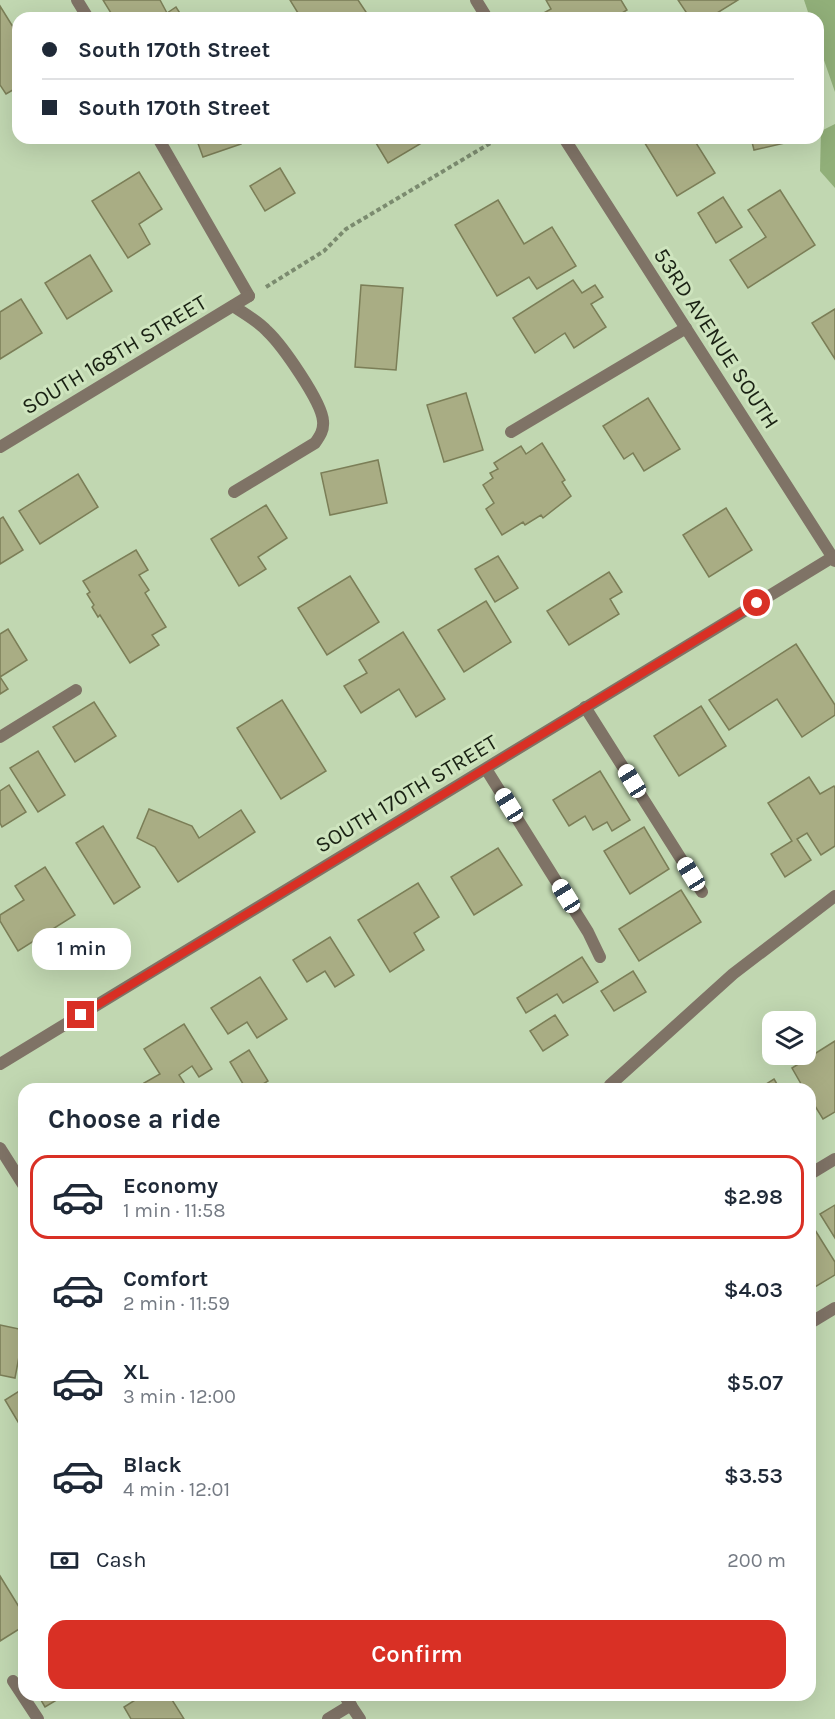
<!DOCTYPE html>
<meta charset="utf-8">
<style>
:root{--surface:#fff;--page:#f2f2f3;--text:#1f2937;--muted:#747a83;--line:#e0e1e3;--accent:#d93025}
body{margin:0;font-family:Karla,sans-serif;background:var(--page);color:var(--text);height:100vh;display:flex;flex-direction:column;font-size:22px;white-space:nowrap}
*{box-sizing:border-box;margin:0}
p{font-size:20px;color:var(--muted)}
.icon{flex:none;width:33px;height:33px;fill:none;stroke:currentColor;stroke-width:2;stroke-linecap:round;stroke-linejoin:round}
.map{position:relative;flex:1;overflow:hidden}
.sheet{position:absolute;left:18px;top:1083px;width:798px;height:618px;display:flex;flex-direction:column;background:var(--surface);border-radius:18px;box-shadow:0 6px 24px #0002}
.sheet>*{flex:none}
.guide{position:absolute;left:12px;top:12px;width:812px;height:132px;border-radius:18px;box-shadow:0 6px 24px #0002;display:grid;align-content:center;height:132px;padding:0 30px;background:var(--surface)}
.tools{position:absolute;left:762px;top:1011px;display:grid;gap:12px}
.tools a{display:grid;place-items:center;width:54px;height:54px;border-radius:12px;background:var(--surface);box-shadow:0 6px 24px #0002;font-size:30px}
.end{position:absolute;width:27px;height:27px;margin:-14px;border:8px solid #d93025;background:#fff;box-shadow:0 0 0 3px #fff}
.from{border-radius:50%}
.bubble{position:absolute;height:42px;border-radius:18px;background:var(--surface);box-shadow:0 6px 24px #0002;font-size:20px;font-weight:600;line-height:42px;text-align:center}
.car{position:absolute;width:18px;height:36px;margin:-18px -9px;border-radius:8px;box-shadow:0 0 4px 2px #0007;background:linear-gradient(#fff 24%,#345 0 40%,#fff 0 76%,#345 0 86%,#fff 0)}
.guide b{display:flex;align-items:center;gap:21px;height:57px;font-size:22px}
.guide b+b{border-top:2px solid var(--line)}
.guide i{width:15px;height:15px;background:var(--text)}
ul{padding:0;list-style:none}
li{display:flex;align-items:center;gap:18px;height:84px;margin:0 12px 9px;padding:0 18px;border:3px solid transparent;border-radius:18px}
li div{flex:1}
li b{display:block;font-size:22px}
li em{font-style:normal;font-weight:600}
li.selected{border-color:var(--accent)}
li>.icon{width:54px;height:54px;stroke-width:1.5}
h2{padding:0 30px;font-size:27px;line-height:72px}
.pay{display:flex;align-items:center;gap:15px;height:66px;padding:0 30px;font-size:22px}
.pay p{margin-inline-start:auto}
.cta{display:flex;gap:12px;margin-top:auto;padding:12px 30px}
.cta a{flex:1;height:69px;border-radius:18px;background:var(--accent);color:#fff;font-size:24px;font-weight:600;line-height:69px;text-align:center}
.map>svg:first-child{display:block}
.green{fill:#91af79}
.building{fill:#a9ad84;stroke:#7b7e57;stroke-width:1.5}
.lines{fill:none;stroke-linecap:round;stroke-linejoin:round}
.path{stroke:#7b8b6f;stroke-width:4;stroke-dasharray:4.5 3;stroke-linecap:butt}
.service{stroke:#7f7366;stroke-width:12}
.minor{stroke:#7f7366;stroke-width:12}
.tertiary{stroke:#7f7366;stroke-width:12}
.route{stroke:#d93025;stroke-width:8}
.labels{text-anchor:middle;stroke-width:6;stroke-linejoin:round;paint-order:stroke}
.street-label{font-size:22px;fill:#192113;stroke:#cee4be}
</style>
<div class="map">
<svg width="835" height="1719" viewBox="0 0 835 1719">
<rect width="100%" height="100%" fill="#c1d7b1"/>
<g class="green">
<polygon points="804,0 835,0 835,92 818,43 818,18 810,18"/>
<polygon points="835,124 835,188 820,171 821,131"/>
</g>
<g class="building">
<polygon points="103,0 160,0 167,13 176,7 183,18 114,18"/>
<polygon points="290,0 358,0 370,18 301,18"/>
<polygon points="546,0 621,0 627,10 614,18 542,18 540,15 551,9"/>
<polygon points="678,0 738,0 709,18 690,18"/>
<polygon points="0,6 18,35 18,87 6,94 0,85"/>
<polygon points="196,138 239,138 241,144 203,157"/>
<polygon points="373,138 430,138 388,163"/>
<polygon points="647,138 693,138 715,173 677,196 643,140"/>
<polygon points="751,138 798,138 798,140 754,150"/>
<polygon points="280,168 295,193 265,211 250,186"/>
<polygon points="139,172 162,209 139,224 150,244 128,258 92,201"/>
<polygon points="780,190 815,245 748,288 730,260 766,237 748,210"/>
<polygon points="723,197 742,227 716,243 698,213"/>
<polygon points="498,200 524,244 552,227 576,266 537,289 529,277 497,296 455,225"/>
<polygon points="90,255 112,291 67,319 45,283"/>
<polygon points="573,280 582,293 595,285 603,297 591,304 606,327 574,348 565,333 535,353 513,318"/>
<polygon points="361,285 403,288 396,370 355,367"/>
<polygon points="21,299 42,333 0,359 0,312"/>
<polygon points="835,309 835,359 812,323"/>
<polygon points="466,393 483,450 444,462 427,405"/>
<polygon points="648,398 680,449 644,471 633,453 624,459 603,426"/>
<polygon points="542,443 565,480 562,482 571,496 543,518 541,515 525,525 523,522 502,535 486,509 494,503 483,485 493,478 490,473 498,469 494,463 521,446 526,454"/>
<polygon points="378,460 387,503 330,515 321,473"/>
<polygon points="78,474 98,507 40,544 19,511"/>
<polygon points="266,505 287,538 258,557 266,569 239,586 211,539"/>
<polygon points="726,508 752,550 709,577 683,535"/>
<polygon points="3,517 23,550 0,564 0,519"/>
<polygon points="136,550 148,570 139,575 149,590 145,593 166,627 152,635 159,645 130,663 100,615 98,617 92,607 94,605 87,594 90,592 83,581"/>
<polygon points="498,556 518,588 495,602 475,569"/>
<polygon points="609,572 622,592 610,599 619,614 569,645 547,611"/>
<polygon points="350,576 379,622 327,655 298,608"/>
<polygon points="486,601 511,642 464,672 438,630"/>
<polygon points="8,629 27,660 0,677 8,689 0,694 0,634"/>
<polygon points="403,632 445,699 416,717 399,689 361,713 344,686 367,673 359,660"/>
<polygon points="796,644 835,705 835,715 802,737 777,699 729,730 709,700"/>
<polygon points="282,700 326,771 281,799 237,728"/>
<polygon points="94,702 116,736 75,762 53,727"/>
<polygon points="701,706 726,746 679,776 654,736"/>
<polygon points="38,751 65,795 38,812 10,768"/>
<polygon points="600,771 630,820 612,831 607,822 593,830 585,816 569,826 553,800"/>
<polygon points="809,777 820,794 834,786 835,788 835,846 821,855 807,833 797,839 811,860 785,877 771,854 792,841 768,803"/>
<polygon points="9,785 26,812 2,827 0,823 0,791"/>
<polygon points="149,809 192,826 199,838 241,810 255,832 178,882 155,847 137,838"/>
<polygon points="103,826 140,887 114,904 76,843"/>
<polygon points="644,827 669,869 630,894 604,851"/>
<polygon points="498,848 522,885 474,915 451,877"/>
<polygon points="45,867 75,915 18,951 0,921 0,915 24,900 15,886"/>
<polygon points="418,883 439,917 414,933 424,950 390,972 358,920"/>
<polygon points="681,890 701,922 639,961 619,929"/>
<polygon points="330,937 354,975 335,987 325,971 307,982 293,960"/>
<polygon points="582,957 598,982 563,1003 557,994 526,1013 517,998"/>
<polygon points="633,971 646,992 614,1011 601,991"/>
<polygon points="260,977 287,1019 257,1038 247,1022 228,1034 211,1008"/>
<polygon points="555,1015 568,1035 543,1051 530,1031"/>
<polygon points="184,1024 212,1069 199,1077 192,1066 179,1075 188,1089 148,1089 144,1083 160,1074 144,1049"/>
<polygon points="835,1041 835,1112 823,1119 810,1098 810,1089 804,1089 792,1068"/>
<polygon points="249,1050 268,1081 255,1089 246,1089 230,1062"/>
<polygon points="774,1079 780,1089 759,1089 766,1084"/>
<polygon points="835,1205 835,1238 820,1214"/>
<polygon points="810,1222 835,1262 835,1275 810,1290"/>
<polygon points="0,1325 24,1330 15,1378 0,1375"/>
<polygon points="24,1388 24,1432 5,1400"/>
<polygon points="0,1576 24,1615 24,1626 0,1641"/>
<polygon points="38,1695 65,1695 45,1707"/>
<polygon points="143,1695 169,1695 184,1719 131,1719 124,1707"/>
</g>
<g class="lines">
<polyline class="path" points="266,287 324,251 346,229 499,138"/>
<g class="service">
<polyline points="77,0 88,18"/>
<polyline points="158,138 249,296"/>
<path d="M 233,306 C 245,314 258,321 267,331 C 282,345 322,402 323,421 C 324,430 320,436 315,443 L 234,492"/>
<polyline points="511,432 686,328"/>
<polyline points="585,707 702,892"/>
<polyline points="0,737 76,690"/>
<polyline points="486,769 588,932 600,957"/>
<polyline points="610,1085 733,974 835,896"/>
</g>
<g class="minor">
<polyline points="476,0 487,18"/>
<polyline points="564,138 835,561"/>
<polyline points="0,447 249,296"/>
<polyline points="0,1148 24,1186"/>
<polyline points="810,1174 835,1159"/>
<polyline points="810,1323 835,1308"/>
<polyline points="13,1681 38,1719"/>
<polyline points="344,1695 360,1719"/>
<polyline points="328,1719 351,1705"/>
</g>
<polyline class="tertiary" points="0,1064 833,557"/>
</g>
<g class="lines">
<polyline class="route" points="81,1015 757,603"/>
</g>
<g class="labels">
<g class="street-label">
<text transform="translate(717 338) rotate(57)" y="8">53RD AVENUE SOUTH</text>
<text transform="translate(114 354) rotate(-31)" y="8">SOUTH 168TH STREET</text>
<text transform="translate(406 793) rotate(-31)" y="8">SOUTH 170TH STREET</text>
</g>
</g>
</svg>
<div class="tools">
<a><svg class="icon" aria-label="layers" viewBox="0 0 24 24"><path d="M12 4l9 5-9 5-9-5zM3 14l9 5 9-5"/></svg></a>
</div>
<i class="end from" style="left:757px;top:603px"></i>
<i class="end" style="left:81px;top:1015px"></i>
<div class="bubble" style="left:32px;top:928px;width:99px">1 min</div>
<i class="car" style="left:632px;top:781px;rotate:328deg"></i>
<i class="car" style="left:509px;top:805px;rotate:328deg"></i>
<i class="car" style="left:691px;top:874px;rotate:328deg"></i>
<i class="car" style="left:566px;top:896px;rotate:328deg"></i>
<div class="guide">
<b><i class="from"></i>South 170th Street</b>
<b><i></i>South 170th Street</b>
</div>
<section class="sheet">
<h2>Choose a ride</h2>
<ul>
<li class="selected"><svg class="icon" aria-label="car" viewBox="0 0 24 24"><path d="M5 17H2v-5l4-1 3-4h7l3 4 3 1v5h-3M9 17h6M6 11h13"/><circle cx="7" cy="17" r="2"/><circle cx="17" cy="17" r="2"/></svg><div><b>Economy</b><p>1 min · 11:58</p></div><em>$2.98</em></li>
<li><svg class="icon" aria-label="car" viewBox="0 0 24 24"><path d="M5 17H2v-5l4-1 3-4h7l3 4 3 1v5h-3M9 17h6M6 11h13"/><circle cx="7" cy="17" r="2"/><circle cx="17" cy="17" r="2"/></svg><div><b>Comfort</b><p>2 min · 11:59</p></div><em>$4.03</em></li>
<li><svg class="icon" aria-label="car" viewBox="0 0 24 24"><path d="M5 17H2v-5l4-1 3-4h7l3 4 3 1v5h-3M9 17h6M6 11h13"/><circle cx="7" cy="17" r="2"/><circle cx="17" cy="17" r="2"/></svg><div><b>XL</b><p>3 min · 12:00</p></div><em>$5.07</em></li>
<li><svg class="icon" aria-label="car" viewBox="0 0 24 24"><path d="M5 17H2v-5l4-1 3-4h7l3 4 3 1v5h-3M9 17h6M6 11h13"/><circle cx="7" cy="17" r="2"/><circle cx="17" cy="17" r="2"/></svg><div><b>Black</b><p>4 min · 12:01</p></div><em>$3.53</em></li>
</ul>
<div class="pay"><svg class="icon" aria-label="cash" viewBox="0 0 24 24"><path d="M3 7h18v10H3z"/><circle cx="12" cy="12" r="2"/></svg>Cash<p>200 m</p></div>
<div class="cta"><a>Confirm</a></div>
</section>
</div>
